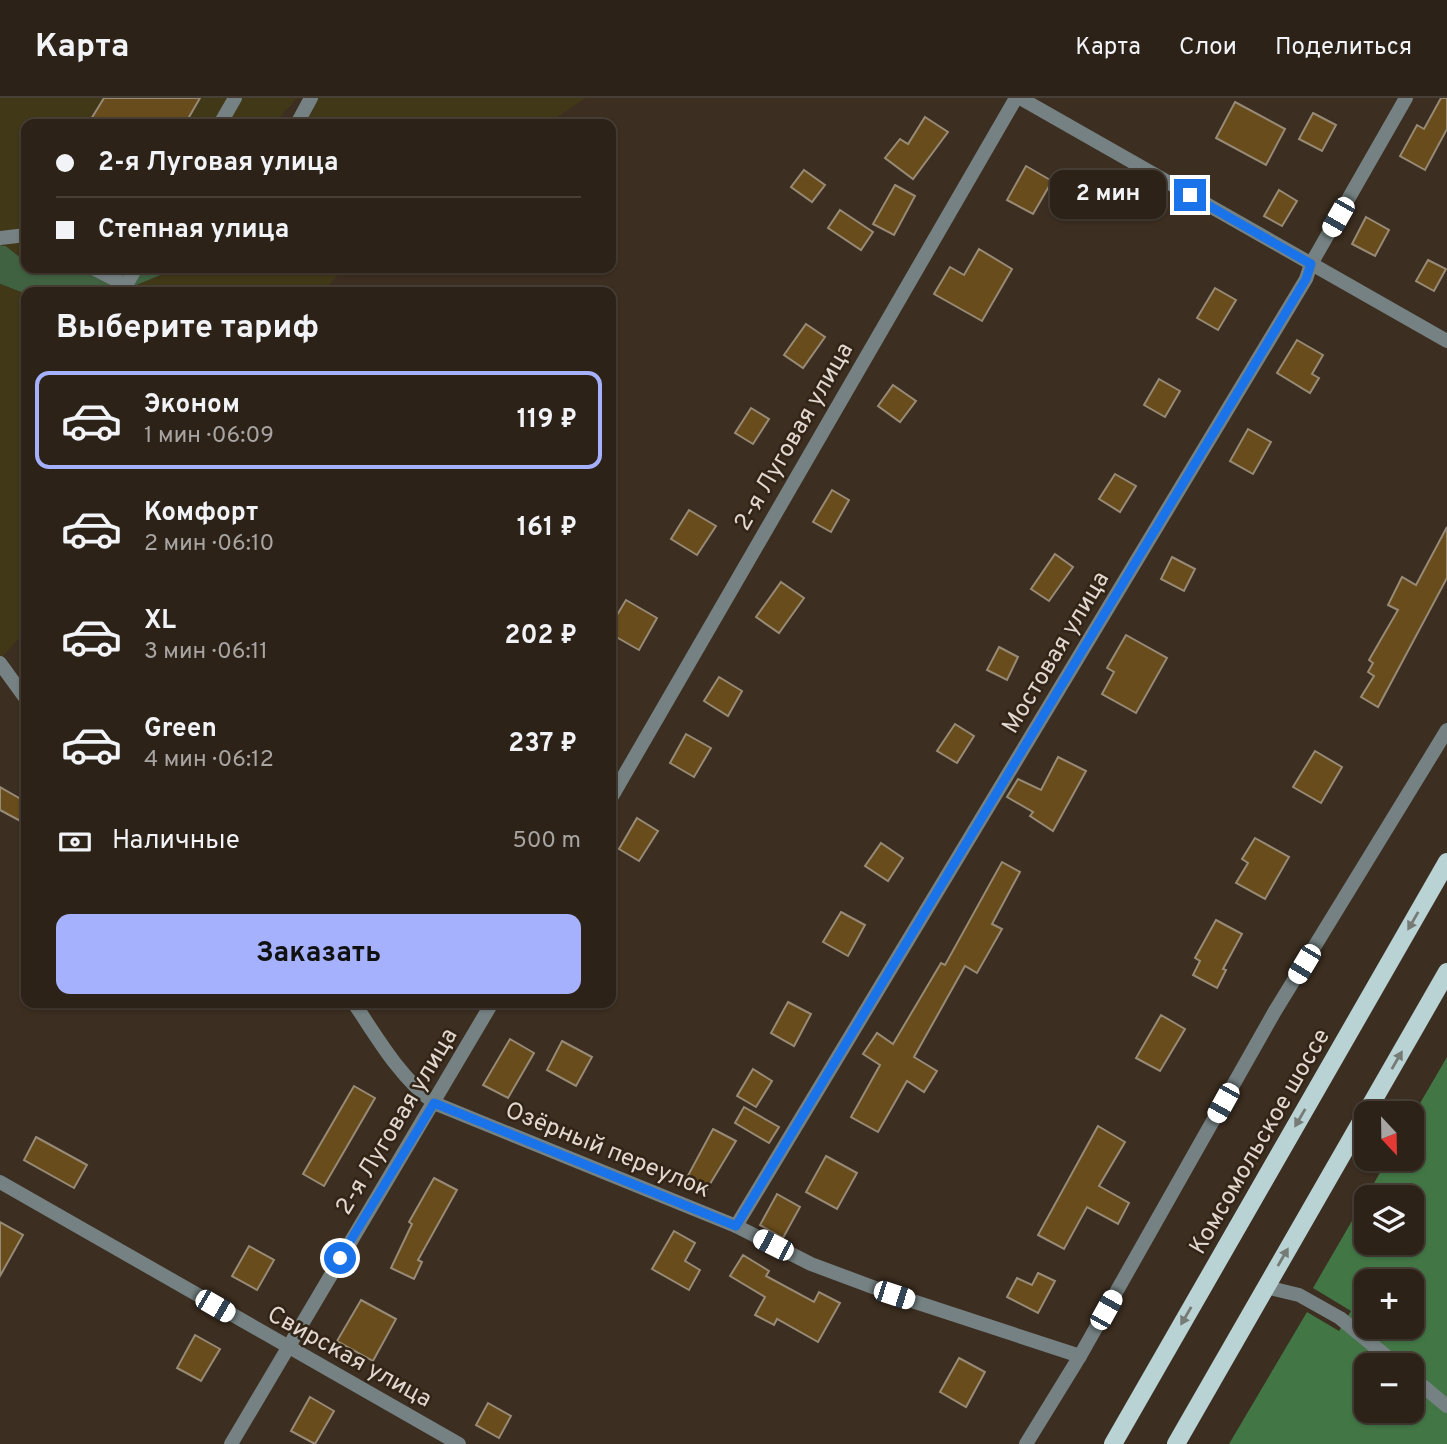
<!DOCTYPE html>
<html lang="ru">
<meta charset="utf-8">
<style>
:root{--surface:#2d2218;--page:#392f25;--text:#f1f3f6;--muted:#a7a4a2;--line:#483f37;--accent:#a5b1fc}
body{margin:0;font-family:Overpass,sans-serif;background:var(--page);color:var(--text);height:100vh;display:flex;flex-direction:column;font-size:26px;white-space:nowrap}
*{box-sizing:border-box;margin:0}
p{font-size:23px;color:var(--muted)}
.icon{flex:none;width:38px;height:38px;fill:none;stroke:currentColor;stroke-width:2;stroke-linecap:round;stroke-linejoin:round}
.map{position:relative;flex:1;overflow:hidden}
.sheet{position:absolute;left:21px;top:189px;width:595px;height:721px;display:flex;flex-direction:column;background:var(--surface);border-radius:14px;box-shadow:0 2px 5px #0004,0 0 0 2px var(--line)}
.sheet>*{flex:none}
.hud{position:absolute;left:21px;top:21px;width:595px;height:154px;border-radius:14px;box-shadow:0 2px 5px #0004,0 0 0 2px var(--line);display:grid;align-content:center;height:154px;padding:0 35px;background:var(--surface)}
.needle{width:46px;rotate:158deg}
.controls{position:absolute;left:1354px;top:1003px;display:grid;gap:14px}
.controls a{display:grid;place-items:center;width:70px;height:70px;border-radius:14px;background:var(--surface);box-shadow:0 2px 5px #0004,0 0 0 2px var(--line);font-size:35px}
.end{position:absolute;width:32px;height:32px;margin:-16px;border:9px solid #1a73e8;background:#fff;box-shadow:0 0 0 4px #fff}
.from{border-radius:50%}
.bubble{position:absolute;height:49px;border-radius:14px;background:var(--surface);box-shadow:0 2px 5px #0004,0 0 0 2px var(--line);font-size:23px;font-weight:700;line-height:49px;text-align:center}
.car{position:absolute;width:21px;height:42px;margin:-21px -10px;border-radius:9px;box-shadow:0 0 5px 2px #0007;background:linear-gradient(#fff 24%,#345 0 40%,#fff 0 76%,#345 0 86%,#fff 0)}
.hud b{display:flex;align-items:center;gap:24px;height:66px;font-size:26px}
.hud b+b{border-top:2px solid var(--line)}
.hud i{width:18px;height:18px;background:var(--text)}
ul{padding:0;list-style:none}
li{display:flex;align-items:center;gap:21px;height:98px;margin:0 14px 10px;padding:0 21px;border:4px solid transparent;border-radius:14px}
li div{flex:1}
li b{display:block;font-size:26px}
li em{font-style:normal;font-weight:700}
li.active{border-color:var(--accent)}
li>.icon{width:63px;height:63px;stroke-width:1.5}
h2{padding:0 35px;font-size:32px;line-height:84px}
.pay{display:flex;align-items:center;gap:18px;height:77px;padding:0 35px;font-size:26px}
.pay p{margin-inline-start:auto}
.primary-button{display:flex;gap:14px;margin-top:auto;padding:14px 35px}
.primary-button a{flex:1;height:80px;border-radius:14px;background:var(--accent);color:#111;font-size:28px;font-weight:700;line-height:80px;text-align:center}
header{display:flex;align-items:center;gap:42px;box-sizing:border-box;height:98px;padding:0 35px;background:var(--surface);border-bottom:2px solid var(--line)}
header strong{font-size:33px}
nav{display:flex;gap:38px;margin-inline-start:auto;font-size:24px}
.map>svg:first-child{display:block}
.green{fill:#406241}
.forest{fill:#427645;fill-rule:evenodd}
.sand{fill:#413818}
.building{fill:#694c1b;stroke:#978a77;stroke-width:2}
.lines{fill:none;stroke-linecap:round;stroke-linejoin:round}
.service{stroke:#758182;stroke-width:14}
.minor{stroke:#758182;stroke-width:14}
.tertiary{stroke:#758182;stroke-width:14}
.primary{stroke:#b9d2d4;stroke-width:18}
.oneway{fill:#767b75}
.route{stroke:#1a73e8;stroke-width:9}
.labels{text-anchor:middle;stroke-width:5;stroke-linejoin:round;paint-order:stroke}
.street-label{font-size:24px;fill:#e2d8d0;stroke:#322416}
</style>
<header>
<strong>Карта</strong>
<nav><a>Карта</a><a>Слои</a><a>Поделиться</a></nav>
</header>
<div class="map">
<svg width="1447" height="1346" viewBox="0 0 1447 1346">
<rect width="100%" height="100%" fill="#3c2e20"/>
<polygon class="green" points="0,147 6,148 26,164 26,170 136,175 148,170 178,170 120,194 26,196 0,186"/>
<path class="forest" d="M 1447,959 L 1447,1346 L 1229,1346 L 1307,1214 L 1339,1233 L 1351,1213 L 1313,1190 L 1388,1061 L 1412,1060 L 1412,1019 ZM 1367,1099 L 1412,1099 L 1412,1144 L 1367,1144 ZM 1367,1183 L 1412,1183 L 1412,1228 L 1367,1228 ZM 1367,1267 L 1412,1267 L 1412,1312 L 1367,1312 Z"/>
<g class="sand">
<polygon points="0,0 297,0 274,26 26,26 26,164 6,148 0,147"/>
<polygon points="318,0 586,0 546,26 301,26"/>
<polygon points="178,170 344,170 323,194 120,194"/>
<polygon points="0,186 26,196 26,532 0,562"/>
</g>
<g class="building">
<polygon points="104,0 200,0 185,26 88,26"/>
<polygon points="1441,0 1447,0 1447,31 1425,72 1400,58 1417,27 1424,31"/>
<polygon points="1235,4 1285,31 1266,67 1216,40"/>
<polygon points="1313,15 1336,27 1322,53 1299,41"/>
<polygon points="925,19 948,34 913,81 885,60 900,41 908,46"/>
<polygon points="1026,68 1052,83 1033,116 1007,102"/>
<polygon points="804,72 825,87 812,104 791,89"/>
<polygon points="895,87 915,98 894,137 873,126"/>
<polygon points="1279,92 1297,103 1282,128 1264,118"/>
<polygon points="840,112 873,134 861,152 828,130"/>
<polygon points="1366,119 1389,132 1375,158 1352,146"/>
<polygon points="979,151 1012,171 982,223 934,196 950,169 964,177"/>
<polygon points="1428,162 1446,171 1434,193 1416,183"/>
<polygon points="1215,190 1236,202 1218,232 1197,220"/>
<polygon points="806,226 825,239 803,270 784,257"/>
<polygon points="1297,242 1323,257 1312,276 1319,280 1310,295 1277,275"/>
<polygon points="1159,281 1180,293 1165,319 1144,307"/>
<polygon points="893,287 916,303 900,324 878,308"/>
<polygon points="751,310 769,321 753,346 735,335"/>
<polygon points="1248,331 1271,344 1253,376 1230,363"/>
<polygon points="1115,376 1136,388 1120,414 1099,401"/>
<polygon points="832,392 849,402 831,434 813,424"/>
<polygon points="689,412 716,428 697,457 671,441"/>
<polygon points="1447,429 1447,480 1378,609 1361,599 1374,578 1368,574 1373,565 1369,562 1398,512 1388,507 1402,479 1416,487"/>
<polygon points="1055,456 1073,469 1049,503 1031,491"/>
<polygon points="1172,459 1195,471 1184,493 1161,481"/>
<polygon points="781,484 804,500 779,535 756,519"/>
<polygon points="626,502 657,520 639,552 611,536 611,527"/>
<polygon points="1126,537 1167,560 1136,615 1102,596 1114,574 1107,570"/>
<polygon points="999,549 1018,559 1007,582 987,572"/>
<polygon points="719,579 742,593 728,618 704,603"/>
<polygon points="955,626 974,638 957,665 937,653"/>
<polygon points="686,636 711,650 694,679 670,665"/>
<polygon points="1315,653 1342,669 1321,705 1293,689"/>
<polygon points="1058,659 1086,673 1053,733 1030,718 1033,714 1007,699 1018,681 1041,692"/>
<polygon points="0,689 26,704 26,726 0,712"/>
<polygon points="637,720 658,733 639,763 619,751"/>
<polygon points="1255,740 1289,759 1265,801 1236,785 1248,765 1242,761"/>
<polygon points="881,745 903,760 888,783 865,768"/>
<polygon points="1002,764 1020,774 992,826 1002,831 977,875 965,868 914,959 937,973 924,994 907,983 878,1034 851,1019 880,967 863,956 877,935 893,946 941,865 945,867"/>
<polygon points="841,814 865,827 848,858 823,844"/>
<polygon points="1216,822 1242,836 1223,871 1226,872 1217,890 1193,877 1200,863 1195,860"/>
<polygon points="788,904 811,916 794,948 771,935"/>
<polygon points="1161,917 1185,931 1160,973 1136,960"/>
<polygon points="510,941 534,955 508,1000 483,987"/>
<polygon points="562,943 592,959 576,988 547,972"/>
<polygon points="753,971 772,983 756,1009 737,998"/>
<polygon points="354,988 375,1000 324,1088 303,1076"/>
<polygon points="744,1009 779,1029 769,1045 735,1025"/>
<polygon points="1098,1028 1125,1044 1099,1088 1129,1105 1118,1126 1087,1109 1064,1151 1038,1137"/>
<polygon points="713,1031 736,1043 704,1096 684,1085"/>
<polygon points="36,1039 87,1067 74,1090 24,1062"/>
<polygon points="826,1058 857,1075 837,1111 806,1094"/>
<polygon points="434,1080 457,1092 418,1162 422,1164 414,1181 391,1170 412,1126 409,1124"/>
<polygon points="777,1096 800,1109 783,1140 760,1127"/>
<polygon points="0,1124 23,1137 0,1178"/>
<polygon points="674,1133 695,1145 685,1163 700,1172 689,1192 652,1171"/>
<polygon points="249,1148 274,1162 257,1192 232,1178"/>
<polygon points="743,1157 769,1173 766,1178 814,1204 819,1194 840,1205 818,1244 777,1221 774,1227 755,1217 765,1199 730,1178"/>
<polygon points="1038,1175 1055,1183 1038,1215 1007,1199 1017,1180 1032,1187"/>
<polygon points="361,1202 396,1221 373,1263 337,1243"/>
<polygon points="195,1237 220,1251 201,1283 177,1270"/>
<polygon points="959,1260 985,1274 966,1309 940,1294"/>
<polygon points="310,1299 334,1313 315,1346 291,1333"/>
<polygon points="488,1305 511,1318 499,1340 476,1327"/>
</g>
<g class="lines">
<g class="service">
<polyline points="220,26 235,0"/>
<polyline points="305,26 299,22 311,0"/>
<polyline points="0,140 26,137"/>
<polyline points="93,170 126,187 136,170"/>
<polyline points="1266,1189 1299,1197 1340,1220 1397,1267"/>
<polyline points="1412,1279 1447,1308"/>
</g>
<g class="minor">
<polyline points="0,565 26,601"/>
<polyline points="611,700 1016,0"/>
<path d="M 354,905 C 378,941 399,978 434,1005 L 736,1128 L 811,1166 L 894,1197 L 1080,1258"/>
<polyline points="0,1084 459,1346"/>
<polyline points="736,1128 1306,181 1311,166 1406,0"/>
<polyline points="231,1346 492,905"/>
<polyline points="1026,1346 1080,1258 1275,913 1447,632"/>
</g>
<polyline class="tertiary" points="1020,0 1447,243"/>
<g class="primary">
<polyline points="1113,1346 1447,764"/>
<polyline points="1176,1346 1447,874"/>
</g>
</g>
<defs><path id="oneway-solid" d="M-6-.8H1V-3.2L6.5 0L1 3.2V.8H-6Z" transform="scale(1.75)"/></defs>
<g class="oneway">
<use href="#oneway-solid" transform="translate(1413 823) rotate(120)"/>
<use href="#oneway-solid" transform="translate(1397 962) rotate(-60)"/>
<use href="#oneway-solid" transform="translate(1300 1020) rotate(120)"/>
<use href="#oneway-solid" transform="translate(1283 1159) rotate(-60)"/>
<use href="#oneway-solid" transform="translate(1186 1218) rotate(120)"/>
</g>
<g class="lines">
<polyline class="route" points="340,1160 434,1005 736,1128 1306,181 1311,166 1190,97"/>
</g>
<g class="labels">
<g class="street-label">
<text transform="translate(793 338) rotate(-60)" y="8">2-я Луговая улица</text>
<text transform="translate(1055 554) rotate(-59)" y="8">Мостовая улица</text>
<text transform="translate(396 1023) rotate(-59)" y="8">2-я Луговая улица</text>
<text transform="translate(1259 1043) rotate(-60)" y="8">Комсомольское шоссе</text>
<text transform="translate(608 1051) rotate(22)" y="8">Озёрный переулок</text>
<text transform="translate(350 1258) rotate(29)" y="8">Свирская улица</text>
</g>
</g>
</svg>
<div class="controls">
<a><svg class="needle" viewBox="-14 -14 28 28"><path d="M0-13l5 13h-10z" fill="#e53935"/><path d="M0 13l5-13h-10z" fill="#a7a4a2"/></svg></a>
<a><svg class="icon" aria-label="layers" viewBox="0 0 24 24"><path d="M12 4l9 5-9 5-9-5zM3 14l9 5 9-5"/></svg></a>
<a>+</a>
<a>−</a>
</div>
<i class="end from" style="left:340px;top:1160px"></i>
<i class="end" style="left:1190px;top:97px"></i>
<div class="bubble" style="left:1050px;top:72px;width:116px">2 мин</div>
<i class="car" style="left:1338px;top:119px;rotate:210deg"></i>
<i class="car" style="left:1304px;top:866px;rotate:211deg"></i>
<i class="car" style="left:1223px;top:1005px;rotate:209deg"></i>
<i class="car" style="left:773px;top:1147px;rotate:297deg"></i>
<i class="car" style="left:894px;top:1197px;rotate:108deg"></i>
<i class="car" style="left:215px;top:1208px;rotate:120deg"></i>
<i class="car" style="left:1106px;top:1212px;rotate:29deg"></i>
<div class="hud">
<b><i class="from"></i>2-я Луговая улица</b>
<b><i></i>Степная улица</b>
</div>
<section class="sheet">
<h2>Выберите тариф</h2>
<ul>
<li class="active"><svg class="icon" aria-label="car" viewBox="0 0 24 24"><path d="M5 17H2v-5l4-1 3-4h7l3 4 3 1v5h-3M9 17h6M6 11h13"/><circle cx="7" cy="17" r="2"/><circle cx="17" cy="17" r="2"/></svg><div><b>Эконом</b><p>1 мин · 06:09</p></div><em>119 ₽</em></li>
<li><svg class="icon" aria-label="car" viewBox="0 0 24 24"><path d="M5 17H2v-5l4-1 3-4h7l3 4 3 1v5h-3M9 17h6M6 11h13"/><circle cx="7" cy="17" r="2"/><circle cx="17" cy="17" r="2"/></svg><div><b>Комфорт</b><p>2 мин · 06:10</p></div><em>161 ₽</em></li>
<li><svg class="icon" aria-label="car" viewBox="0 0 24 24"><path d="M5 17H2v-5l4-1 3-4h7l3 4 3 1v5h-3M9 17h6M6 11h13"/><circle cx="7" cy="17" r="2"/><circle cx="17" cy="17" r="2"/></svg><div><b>XL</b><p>3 мин · 06:11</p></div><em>202 ₽</em></li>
<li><svg class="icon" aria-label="car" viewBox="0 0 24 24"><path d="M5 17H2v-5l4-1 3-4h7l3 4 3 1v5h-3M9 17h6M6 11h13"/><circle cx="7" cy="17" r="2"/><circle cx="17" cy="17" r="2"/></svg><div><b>Green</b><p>4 мин · 06:12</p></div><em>237 ₽</em></li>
</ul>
<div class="pay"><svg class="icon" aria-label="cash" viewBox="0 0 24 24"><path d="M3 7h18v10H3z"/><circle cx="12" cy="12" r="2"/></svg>Наличные<p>500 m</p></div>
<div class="primary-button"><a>Заказать</a></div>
</section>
</div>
